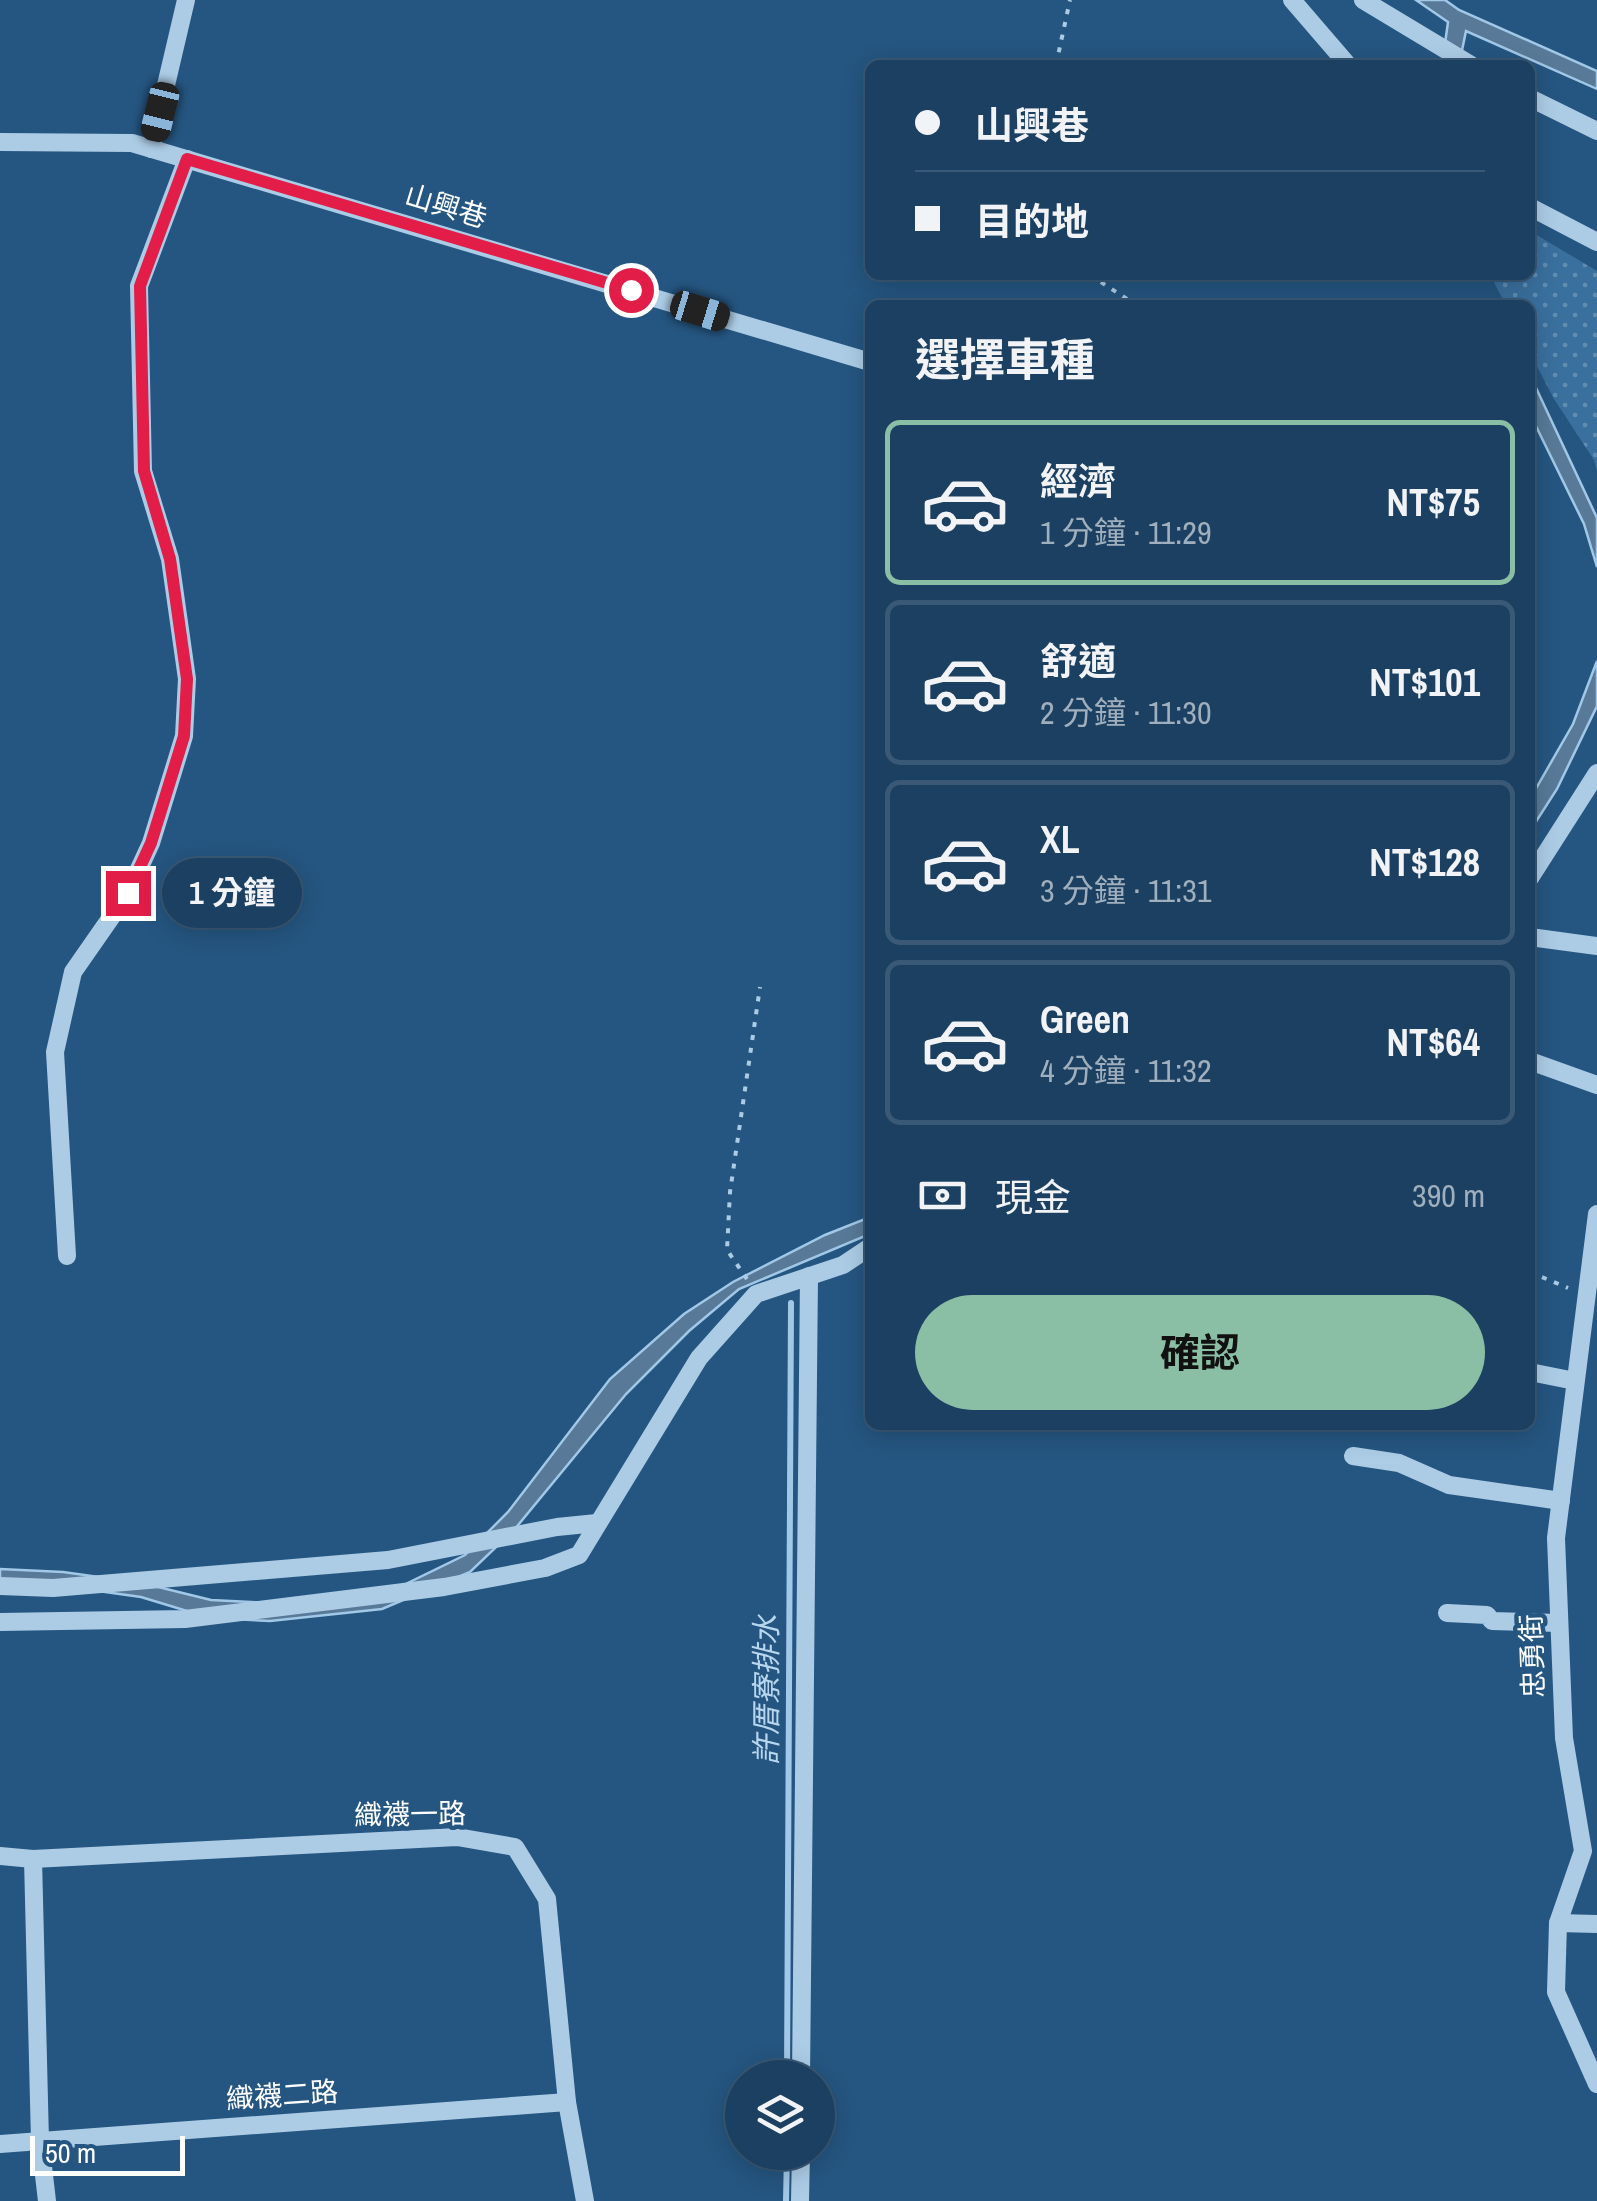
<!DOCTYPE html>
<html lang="zh-TW">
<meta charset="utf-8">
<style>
:root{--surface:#1c4061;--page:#254767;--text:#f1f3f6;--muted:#a0afbd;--line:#3a5976;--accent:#8abfa5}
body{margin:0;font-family:"Archivo Narrow","Noto Sans TC",sans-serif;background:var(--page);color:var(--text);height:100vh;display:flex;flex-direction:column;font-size:38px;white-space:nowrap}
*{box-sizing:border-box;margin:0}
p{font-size:32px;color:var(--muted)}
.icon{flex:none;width:55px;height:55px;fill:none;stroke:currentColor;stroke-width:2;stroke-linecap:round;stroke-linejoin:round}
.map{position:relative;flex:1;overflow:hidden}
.drawer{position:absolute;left:865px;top:300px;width:670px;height:1130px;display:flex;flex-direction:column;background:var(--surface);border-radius:15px;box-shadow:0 5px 25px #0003,0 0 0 2px var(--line)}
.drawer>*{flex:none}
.top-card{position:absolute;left:865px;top:60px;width:670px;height:220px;border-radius:15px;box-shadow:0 5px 25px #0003,0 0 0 2px var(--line);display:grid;align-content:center;height:220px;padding:0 50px;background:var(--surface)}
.fabs{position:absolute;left:725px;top:2060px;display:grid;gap:20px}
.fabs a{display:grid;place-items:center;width:110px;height:110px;border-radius:50%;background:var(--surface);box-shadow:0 5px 25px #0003,0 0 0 2px var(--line);font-size:50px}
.scale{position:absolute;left:30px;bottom:25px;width:155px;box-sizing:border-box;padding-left:10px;border:5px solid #fff;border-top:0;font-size:28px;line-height:35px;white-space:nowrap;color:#fff;-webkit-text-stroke:8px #255681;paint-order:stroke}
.end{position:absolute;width:45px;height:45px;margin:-22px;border:12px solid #e11d48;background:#fff;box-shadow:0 0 0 5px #fff}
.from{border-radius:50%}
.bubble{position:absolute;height:70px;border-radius:35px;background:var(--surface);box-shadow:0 5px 25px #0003,0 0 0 2px var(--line);font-size:32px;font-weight:700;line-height:70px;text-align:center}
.car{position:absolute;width:30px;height:60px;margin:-30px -15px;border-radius:12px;box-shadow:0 0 8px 2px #0007;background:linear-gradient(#222 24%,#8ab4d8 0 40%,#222 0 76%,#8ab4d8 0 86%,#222 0)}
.top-card b{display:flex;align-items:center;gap:35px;height:95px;font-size:38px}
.top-card b+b{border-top:2px solid var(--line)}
.top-card i{width:25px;height:25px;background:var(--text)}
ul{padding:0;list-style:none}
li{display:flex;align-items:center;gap:30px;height:165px;margin:0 20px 15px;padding:0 30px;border:5px solid var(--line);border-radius:15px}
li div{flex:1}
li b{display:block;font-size:38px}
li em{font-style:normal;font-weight:700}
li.on{border-color:var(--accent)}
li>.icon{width:90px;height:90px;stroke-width:1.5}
h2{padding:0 50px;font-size:45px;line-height:120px}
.pay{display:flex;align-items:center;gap:25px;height:110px;padding:0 50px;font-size:38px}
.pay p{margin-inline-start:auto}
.primary-button{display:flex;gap:20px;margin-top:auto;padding:20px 50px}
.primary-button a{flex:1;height:115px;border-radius:60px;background:var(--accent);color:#111;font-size:40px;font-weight:700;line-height:115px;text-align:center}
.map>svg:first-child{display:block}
.park{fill:url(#park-dots)}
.water{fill:#587a98;stroke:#a1c8e7;stroke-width:2.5}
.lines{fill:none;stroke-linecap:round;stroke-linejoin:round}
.stream{stroke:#a1c8e7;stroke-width:6}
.path{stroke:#accce6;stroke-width:4;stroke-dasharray:5 8;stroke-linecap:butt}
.minor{stroke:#accce6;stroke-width:18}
.route{stroke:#e11d48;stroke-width:12}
.labels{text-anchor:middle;stroke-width:9;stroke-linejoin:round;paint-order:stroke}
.street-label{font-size:28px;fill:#fff;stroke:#255681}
.water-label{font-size:30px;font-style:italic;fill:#b8d6ee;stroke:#255681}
</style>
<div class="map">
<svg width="1597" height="2201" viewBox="0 0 1597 2201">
<defs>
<pattern id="park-dots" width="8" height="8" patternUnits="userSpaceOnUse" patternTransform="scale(2.5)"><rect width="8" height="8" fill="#3a709e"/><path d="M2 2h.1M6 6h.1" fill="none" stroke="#618db1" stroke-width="1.8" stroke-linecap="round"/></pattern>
</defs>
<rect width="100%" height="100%" fill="#255681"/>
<polygon class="park" points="1530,231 1597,271 1597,471 1594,460 1554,399 1530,353 1530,305 1506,305 1490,275 1530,275"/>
<g class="water">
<polygon points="1416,0 1445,0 1459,10 1597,71 1597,89 1466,31 1459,65 1442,65 1448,22"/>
<polygon points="1530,375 1597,518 1597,567 1584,524 1530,414"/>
<polygon points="1597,661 1597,706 1557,789 1530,831 1530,799 1573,724"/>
<polygon points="870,1217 870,1234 739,1289 689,1331 626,1394 514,1530 470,1572 382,1609 270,1621 210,1618 141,1597 62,1586 0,1588 0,1569 63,1572 142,1583 211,1600 271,1603 383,1595 465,1555 508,1512 610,1379 684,1314 733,1282 825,1235"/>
</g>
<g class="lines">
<g class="stream">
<polyline points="787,2078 791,1303"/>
<polyline points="786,2201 787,2152"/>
</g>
<g class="path">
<polyline points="1056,65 1070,0"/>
<polyline points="1090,275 1130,301"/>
<polyline points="1530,1272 1568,1288"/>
<polyline points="747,1279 727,1250 730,1192 760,987"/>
</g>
<g class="minor">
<polyline points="1292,0 1348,65"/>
<polyline points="1363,0 1471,65"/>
<polyline points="1530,98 1597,131"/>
<polyline points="0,142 132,143 870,362"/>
<polyline points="151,149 186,0"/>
<polyline points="1530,207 1597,242"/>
<polyline points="1530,878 1597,773"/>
<polyline points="1530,937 1597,946"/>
<polyline points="1530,1061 1597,1085"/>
<polyline points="1597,1214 1556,1538 1564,1738 1583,1851 1558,1923 1556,1992 1597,2084"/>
<polyline points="67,1256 55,1052 73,972 128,893 151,843 184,736 187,679 170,559 143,471 139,286 187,159"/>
<polyline points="1530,1372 1575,1381"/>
<polyline points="1353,1456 1399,1463 1449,1485 1561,1501"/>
<polyline points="0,1586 53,1588 388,1560 557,1527 597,1523"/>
<polyline points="1447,1613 1487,1615 1492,1621 1558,1623"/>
<polyline points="0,1622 185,1619 444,1587 545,1568 579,1555 699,1358 756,1294 843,1265 870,1247"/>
<polyline points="0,1856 33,1859 457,1837 515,1847 547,1899 567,2102 585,2201"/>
<polyline points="33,1859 40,2141 47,2201"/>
<polyline points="1558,1923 1597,1924"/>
<polyline points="801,2078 809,1276"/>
<polyline points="0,2144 567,2102"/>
<polyline points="800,2201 801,2152"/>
</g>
</g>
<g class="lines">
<polyline class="route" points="128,893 151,843 184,736 187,679 170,559 144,471 140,286 187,159 631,290"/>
</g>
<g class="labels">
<g class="street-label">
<text transform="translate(446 206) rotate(17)" y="10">山興巷</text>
<text transform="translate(1532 1656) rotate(-92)" y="10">忠勇街</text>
<text transform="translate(410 1814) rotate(-1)" y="10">織襪一路</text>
<text transform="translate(282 2095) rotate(-4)" y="10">織襪二路</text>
</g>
<g class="water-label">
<text transform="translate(767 1690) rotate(-90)" y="10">許厝寮排水</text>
</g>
</g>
</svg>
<div class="fabs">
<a><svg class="icon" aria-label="layers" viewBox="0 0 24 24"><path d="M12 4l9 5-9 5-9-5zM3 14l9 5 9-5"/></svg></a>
</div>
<div class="scale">50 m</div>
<i class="end from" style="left:631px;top:290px"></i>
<i class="end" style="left:128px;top:893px"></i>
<div class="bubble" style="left:162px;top:858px;width:140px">1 分鐘</div>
<i class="car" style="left:160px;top:112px;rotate:194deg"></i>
<i class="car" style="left:700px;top:311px;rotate:107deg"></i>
<div class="top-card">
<b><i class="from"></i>山興巷</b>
<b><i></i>目的地</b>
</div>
<section class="drawer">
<h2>選擇車種</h2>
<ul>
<li class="on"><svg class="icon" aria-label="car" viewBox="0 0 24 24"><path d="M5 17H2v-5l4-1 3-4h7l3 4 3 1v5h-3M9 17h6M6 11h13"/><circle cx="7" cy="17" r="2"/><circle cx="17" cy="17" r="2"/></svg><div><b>經濟</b><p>1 分鐘 · 11:29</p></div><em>NT$75</em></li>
<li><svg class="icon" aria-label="car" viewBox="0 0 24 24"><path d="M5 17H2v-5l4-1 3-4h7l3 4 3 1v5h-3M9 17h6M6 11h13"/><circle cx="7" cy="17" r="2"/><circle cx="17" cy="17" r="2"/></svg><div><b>舒適</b><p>2 分鐘 · 11:30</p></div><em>NT$101</em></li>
<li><svg class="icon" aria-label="car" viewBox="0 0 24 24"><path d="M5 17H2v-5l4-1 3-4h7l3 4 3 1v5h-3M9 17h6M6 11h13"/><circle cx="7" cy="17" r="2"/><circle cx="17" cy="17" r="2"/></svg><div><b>XL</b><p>3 分鐘 · 11:31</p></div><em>NT$128</em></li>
<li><svg class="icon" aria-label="car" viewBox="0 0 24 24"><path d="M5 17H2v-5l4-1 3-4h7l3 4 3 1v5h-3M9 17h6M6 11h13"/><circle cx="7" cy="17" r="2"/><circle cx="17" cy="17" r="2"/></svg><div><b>Green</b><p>4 分鐘 · 11:32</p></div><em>NT$64</em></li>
</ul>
<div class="pay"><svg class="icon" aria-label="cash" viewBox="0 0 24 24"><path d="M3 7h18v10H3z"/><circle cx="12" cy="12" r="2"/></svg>現金<p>390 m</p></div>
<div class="primary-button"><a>確認</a></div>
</section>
</div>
